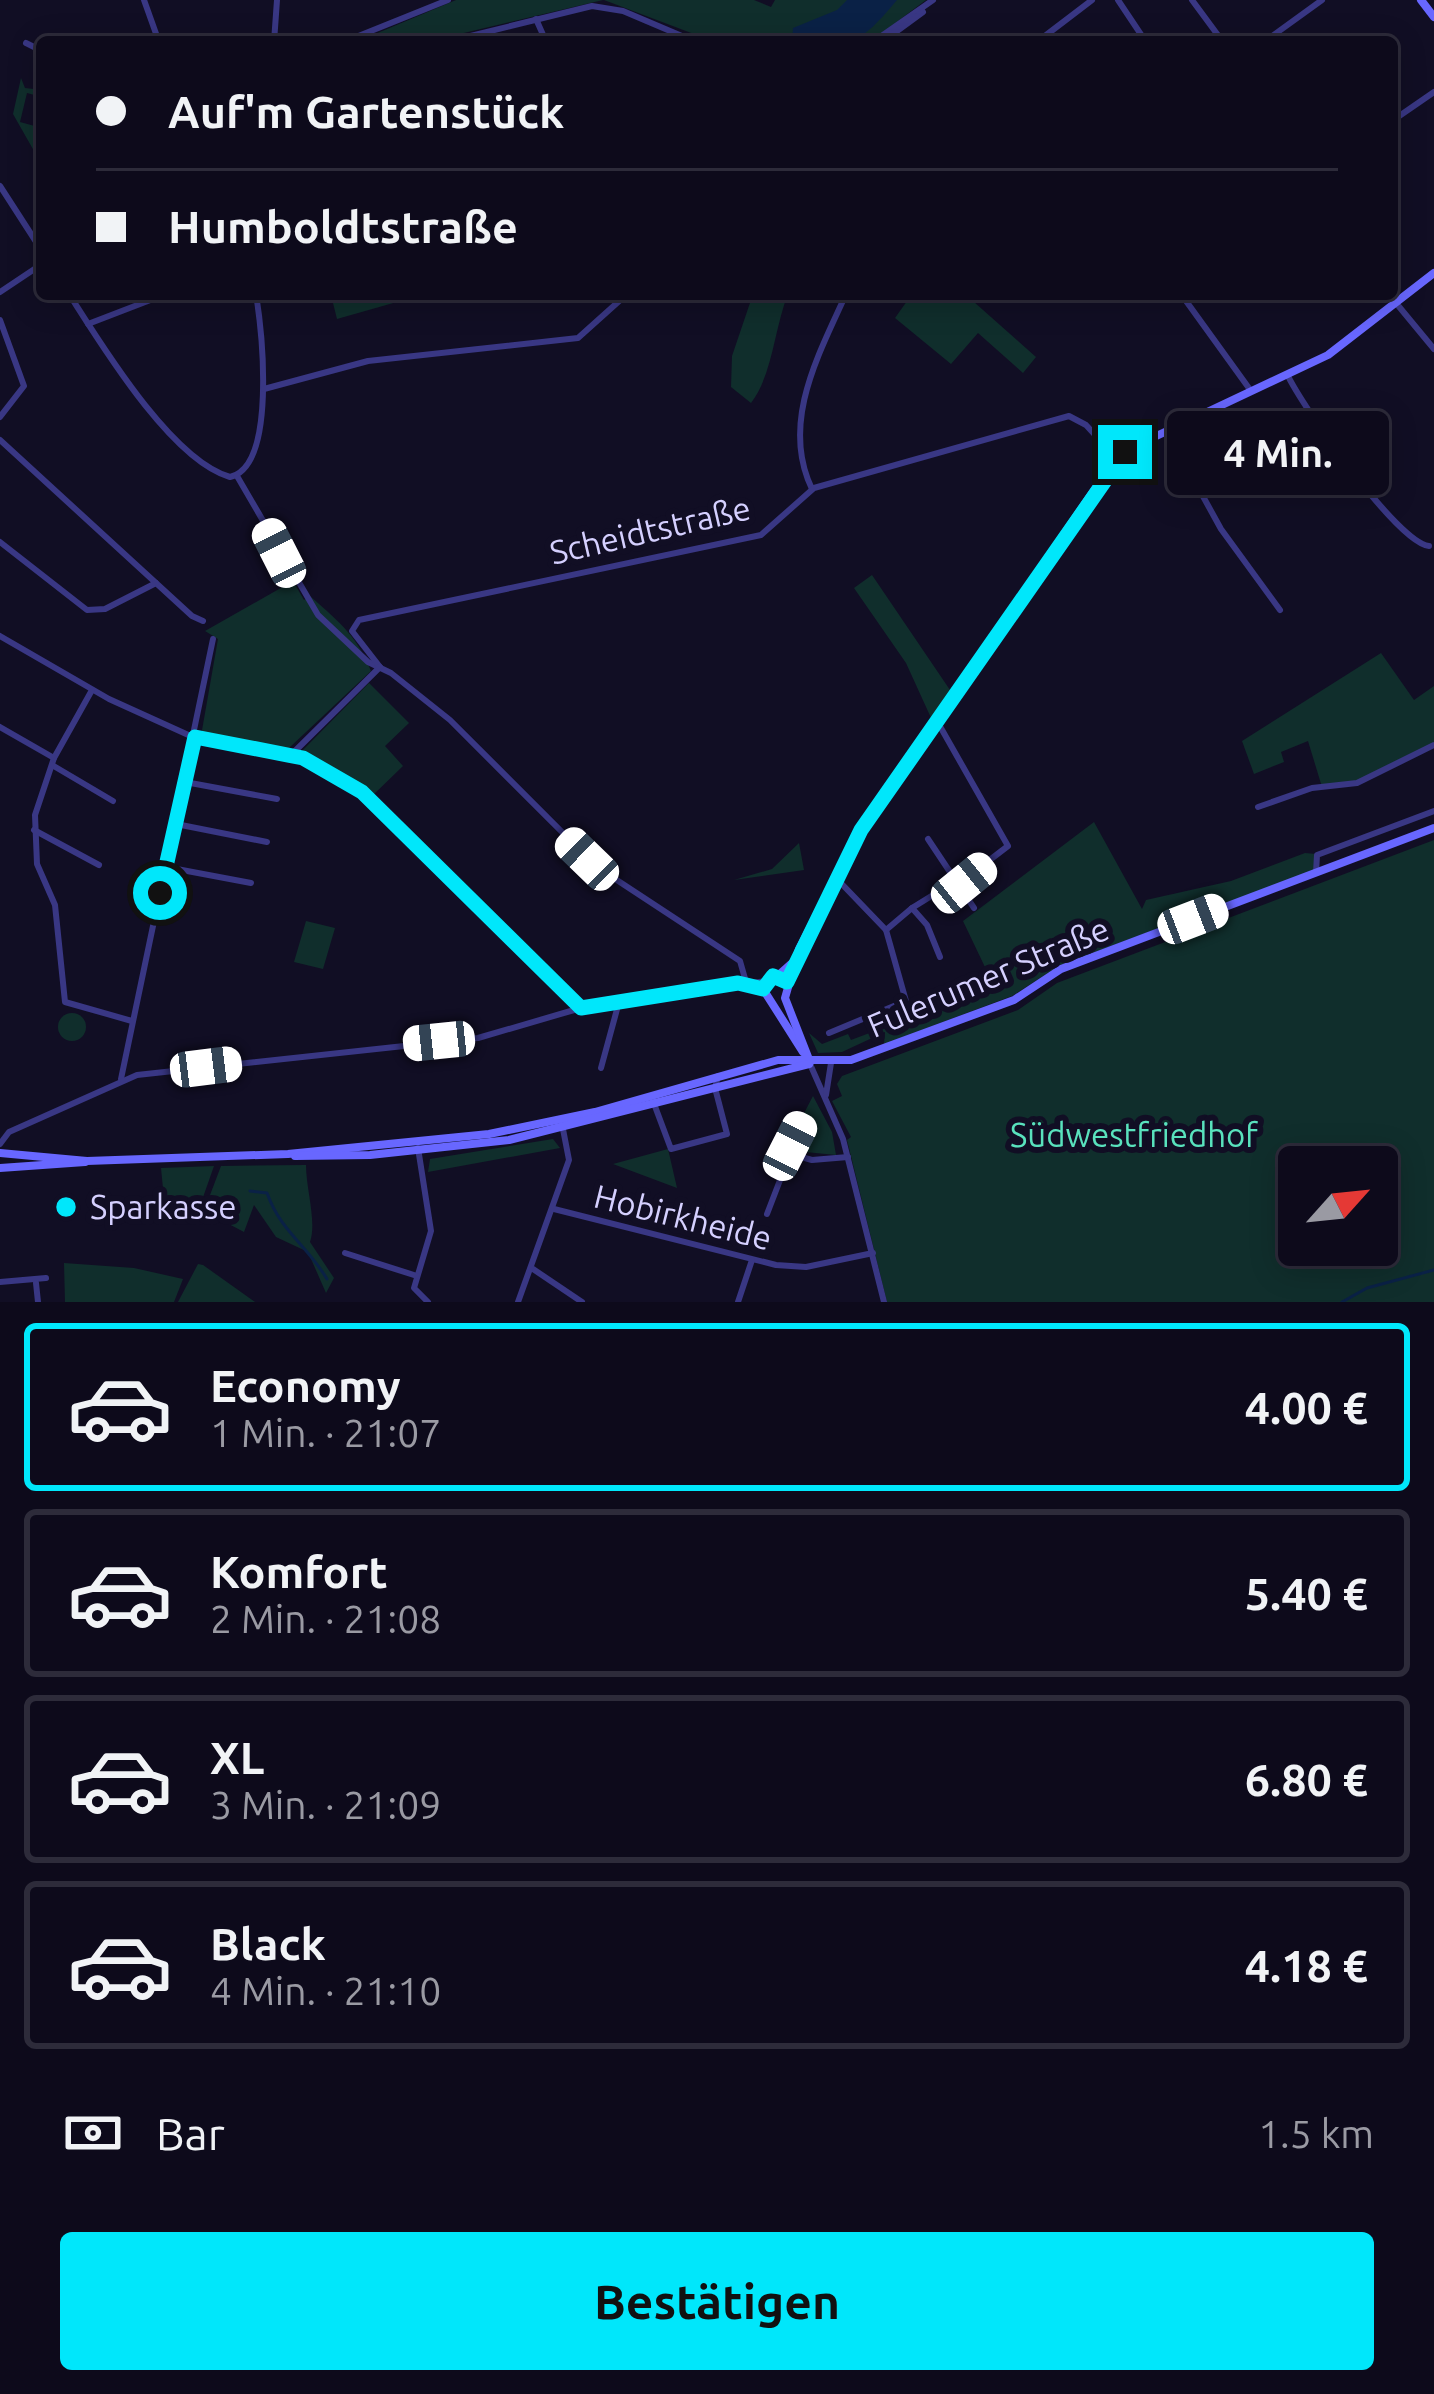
<!DOCTYPE html>
<html lang="de">
<meta charset="utf-8">
<style>
:root{--surface:#0d0a1b;--page:#1b1828;--text:#f1f3f6;--muted:#9a9aa3;--line:#2d2b3a;--accent:#00e7fb}
body{margin:0;font-family:Ubuntu,sans-serif;background:var(--page);color:var(--text);height:100vh;display:flex;flex-direction:column;font-size:45px;white-space:nowrap}
*{box-sizing:border-box;margin:0}
p{font-size:39px;color:var(--muted)}
.icon{flex:none;width:66px;height:66px;fill:none;stroke:currentColor;stroke-width:2;stroke-linecap:round;stroke-linejoin:round}
.map{position:relative;height:1302px;overflow:hidden}
.panel{display:flex;flex-direction:column;background:var(--surface);flex:1}
.panel>*{flex:none}
.banner{position:absolute;left:36px;top:36px;width:1362px;height:264px;border-radius:12px;box-shadow:0 6px 30px #0003,0 0 0 3px var(--line);display:grid;align-content:center;height:264px;padding:0 60px;background:var(--surface)}
.needle{width:78px;rotate:63deg}
.fabs{position:absolute;left:1278px;top:1146px;display:grid;gap:24px}
.fabs a{display:grid;place-items:center;width:120px;height:120px;border-radius:12px;background:var(--surface);box-shadow:0 6px 30px #0003,0 0 0 3px var(--line);font-size:60px}
.end{position:absolute;width:54px;height:54px;margin:-27px;border:15px solid #00e7fb;background:#111;box-shadow:0 0 0 6px #111}
.from{border-radius:50%}
.bubble{position:absolute;height:84px;border-radius:12px;background:var(--surface);box-shadow:0 6px 30px #0003,0 0 0 3px var(--line);font-size:39px;font-weight:600;line-height:84px;text-align:center}
.car{position:absolute;width:36px;height:72px;margin:-36px -18px;border-radius:15px;box-shadow:0 0 9px 3px #0007;background:linear-gradient(#fff 24%,#345 0 40%,#fff 0 76%,#345 0 86%,#fff 0)}
.banner b{display:flex;align-items:center;gap:42px;height:114px;font-size:45px}
.banner b+b{border-top:3px solid var(--line)}
.banner i{width:30px;height:30px;background:var(--text)}
ul{padding:21px 0 0;list-style:none}
li{display:flex;align-items:center;gap:36px;height:168px;margin:0 24px 18px;padding:0 36px;border:6px solid var(--line);border-radius:12px}
li div{flex:1}
li b{display:block;font-size:45px}
li em{font-style:normal;font-weight:600}
li.active{border-color:var(--accent)}
li>.icon{width:108px;height:108px;stroke-width:1.5}
.pay{display:flex;align-items:center;gap:30px;height:132px;padding:0 60px;font-size:45px}
.pay p{margin-inline-start:auto}
.action{display:flex;gap:24px;margin-top:auto;padding:24px 60px}
.action a{flex:1;height:138px;border-radius:12px;background:var(--accent);color:#111;font-size:48px;font-weight:600;line-height:138px;text-align:center}
.map>svg:first-child{display:block}
.green{fill:#102e2c;fill-rule:evenodd}
.water{fill:#0a2146}
.lines{fill:none;stroke-linecap:round;stroke-linejoin:round}
.stream{stroke:#0a2146;stroke-width:3}
.street{stroke:#393784;stroke-width:6}
.secondary{stroke:#6867ff;stroke-width:8}
.route{stroke:#00e7fb;stroke-width:15}
.poi-dot{fill:#00e7fb;stroke:#110e24;stroke-width:4.5}
.labels{text-anchor:middle;stroke-width:12;stroke-linejoin:round;paint-order:stroke}
.street-label{font-size:33px;fill:#d5d0ff;stroke:#110e24}
.park-label{font-size:33px;fill:#59e2bd;stroke:#110e24}
.poi-label{font-size:33px;fill:#d5d0ff;stroke:#110e24;text-anchor:start}
</style>
<div class="map">
<svg width="1434" height="1302" viewBox="0 0 1434 1302">
<rect width="100%" height="100%" fill="#110e24"/>
<g class="green">
<polygon points="456,0 603,0 426,42 361,40"/>
<polygon points="604,0 754,0 771,7 775,0 926,0 870,42 715,42"/>
<polygon points="21,78 25,88 42,90 42,97 27,93 20,122 42,128 42,165 13,114"/>
<polygon points="346,294 425,294 337,319 332,299"/>
<path d="M 753,294 L 788,294 C 774,329 773,374 751,403 L 731,387 L 732,356 Z"/>
<polygon points="912,294 965,294 1036,357 1023,373 978,333 951,364 895,318"/>
<polygon points="872,575 950,690 932,720 906,663 854,588"/>
<path d="M 293,581 L 304,600 L 310,596 C 343,625 357,637 371,671 L 289,748 L 201,736 L 218,639 L 205,631 Z"/>
<polygon points="1381,653 1414,700 1434,686 1434,743 1355,782 1322,787 1308,741 1281,752 1284,762 1254,774 1242,741"/>
<polygon points="369,683 409,723 385,746 403,766 371,797 300,753"/>
<polygon points="1094,822 1142,909 1146,900 1231,881 1305,853 1316,854 1315,870 1060,965 1012,996 884,1044 885,1032 842,1052 818,1053 809,1033 822,1044 848,1034 851,1040 994,986 963,921"/>
<path d="M 1434,840 L 1434,1302 L 887,1302 L 847,1140 L 851,1137 L 832,1101 L 842,1096 L 837,1084 L 842,1076 L 1018,1010 L 1057,983 ZM 1299,1167 L 1377,1167 L 1377,1245 L 1299,1245 Z"/>
<polygon points="799,843 804,870 734,880 772,869"/>
<polygon points="306,921 335,928 323,969 294,962"/>
<circle cx="72" cy="1027" r="14"/>
<polygon points="813,1096 832,1132 836,1155 795,1151 807,1123 801,1119"/>
<polygon points="553,1139 560,1148 428,1172 430,1159"/>
<polygon points="668,1149 677,1188 613,1164"/>
<path d="M 306,1165 C 306,1189 317,1222 310,1242 L 334,1278 L 326,1293 L 308,1252 L 276,1237 L 254,1205 L 244,1232 L 204,1211 L 221,1166 Z"/>
<polygon points="214,1166 195,1220 166,1219 161,1168"/>
<polygon points="64,1263 134,1268 183,1279 174,1302 65,1302"/>
<polygon points="198,1264 203,1265 255,1302 178,1302"/>
</g>
<path class="water" d="M 847,0 L 897,0 C 855,50 855,42 792,42 L 793,28 L 837,10 Z"/>
<g class="lines">
<g class="stream">
<path d="M 250,1191 L 267,1193 C 281,1232 306,1244 327,1279"/>
<polyline points="1342,1302 1367,1288 1434,1270"/>
</g>
<g class="street">
<polyline points="144,0 159,42"/>
<polyline points="1118,0 1146,42"/>
<polyline points="1192,0 1223,42"/>
<polyline points="536,19 544,37 553,42"/>
<polyline points="274,42 277,0"/>
<polyline points="357,42 356,37 448,0"/>
<polyline points="446,42 592,6 623,11 696,42"/>
<polyline points="873,42 933,0"/>
<polyline points="882,42 923,12"/>
<polyline points="1037,42 1092,0"/>
<polyline points="1264,42 1322,0"/>
<polyline points="26,43 42,51"/>
<polyline points="1392,121 1434,92"/>
<polyline points="0,186 42,251"/>
<polyline points="0,292 42,264"/>
<path d="M 69,294 C 101,344 171,460 230,477 C 277,466 262,332 256,294"/>
<polyline points="1181,294 1251,391"/>
<polyline points="1396,303 1434,349"/>
<polyline points="0,320 24,386 0,417"/>
<polyline points="88,324 166,294"/>
<path d="M 1287,374 C 1303,408 1398,543 1429,546"/>
<polyline points="264,389 368,361 578,338 627,294"/>
<polyline points="1167,431 1221,529 1280,610"/>
<polyline points="0,440 192,616 203,621"/>
<polyline points="237,476 318,615 368,662 391,673 450,720 597,867 740,961 746,982"/>
<path d="M 812,489 C 780,423 819,354 846,294"/>
<polyline points="0,542 87,610 105,609 156,583"/>
<polyline points="0,636 109,699 195,738 303,758 361,792 581,1008"/>
<polyline points="380,667 352,631 359,620 761,535 814,488 1069,416 1086,425 1117,459"/>
<polyline points="92,690 54,758 35,815 37,864 55,905 65,1002 132,1021"/>
<polyline points="937,721 1008,846 957,885"/>
<polyline points="0,727 54,758"/>
<polyline points="292,754 380,667"/>
<polyline points="52,765 113,801"/>
<polyline points="185,782 277,799"/>
<polyline points="1258,807 1312,788 1357,783 1434,745"/>
<polyline points="176,824 267,842"/>
<polyline points="34,830 99,865"/>
<polyline points="928,839 974,908"/>
<polyline points="166,867 251,883"/>
<polyline points="1316,873 1317,855 1434,811"/>
<polyline points="912,908 954,882"/>
<polyline points="886,930 912,908 927,925 940,957"/>
<polyline points="829,1033 906,1001 886,930 837,879"/>
<polyline points="810,1064 843,1139 884,1302"/>
<polyline points="601,1068 619,1002"/>
<polyline points="121,1079 213,639"/>
<polyline points="826,1095 831,1063"/>
<polyline points="653,1101 671,1149 727,1134 715,1088 718,1076"/>
<polyline points="0,1144 9,1132 137,1075 478,1038 581,1008 766,981"/>
<polyline points="418,1148 431,1231 414,1288 428,1302"/>
<polyline points="787,1153 812,1160 848,1157"/>
<polyline points="554,1209 776,1265 806,1267 873,1253"/>
<polyline points="767,1214 802,1123"/>
<polyline points="345,1253 417,1276"/>
<polyline points="533,1269 582,1302"/>
<polyline points="0,1282 46,1278"/>
<polyline points="36,1283 38,1302"/>
<polyline points="518,1302 569,1160 562,1124"/>
<polyline points="738,1302 752,1260"/>
</g>
<g class="secondary">
<polyline points="1421,0 1434,17"/>
<polyline points="791,964 763,989 803,1052"/>
<polyline points="810,1062 785,998 799,949 861,830 1110,467 1131,448 1328,355 1434,273"/>
<polyline points="0,1153 87,1161 288,1154 489,1134 595,1112 778,1060 851,1060 1014,1000 1061,969 1434,828"/>
<polyline points="295,1156 370,1155 509,1140 809,1064"/>
<polyline points="0,1168 85,1162"/>
</g>
</g>
<g class="lines">
<polyline class="route" points="160,893 195,737 303,758 362,792 581,1008 738,983 763,989 773,976 787,982 861,830 1125,452"/>
</g>
<circle class="poi-dot" cx="66" cy="1207" r="12"/>
<g class="labels">
<g class="street-label">
<text transform="translate(650 530) rotate(-13)" y="12">Scheidtstraße</text>
<text transform="translate(988 977) rotate(-23)" y="12">Fulerumer Straße</text>
<text transform="translate(683 1217) rotate(14)" y="12">Hobirkheide</text>
</g>
<g class="park-label">
<text x="1134" y="1147">Südwestfriedhof</text>
</g>
<g class="poi-label">
<text x="90" y="1219">Sparkasse</text>
</g>
</g>
</svg>
<div class="fabs">
<a><svg class="needle" viewBox="-14 -14 28 28"><path d="M0-13l5 13h-10z" fill="#e53935"/><path d="M0 13l5-13h-10z" fill="#9a9aa3"/></svg></a>
</div>
<i class="end from" style="left:160px;top:893px"></i>
<i class="end" style="left:1125px;top:452px"></i>
<div class="bubble" style="left:1167px;top:411px;width:222px">4 Min.</div>
<i class="car" style="left:279px;top:553px;rotate:333deg"></i>
<i class="car" style="left:587px;top:859px;rotate:314deg"></i>
<i class="car" style="left:964px;top:883px;rotate:51deg"></i>
<i class="car" style="left:1193px;top:919px;rotate:69deg"></i>
<i class="car" style="left:439px;top:1041px;rotate:264deg"></i>
<i class="car" style="left:206px;top:1067px;rotate:83deg"></i>
<i class="car" style="left:790px;top:1146px;rotate:27deg"></i>
<div class="banner">
<b><i class="from"></i>Auf'm Gartenstück</b>
<b><i></i>Humboldtstraße</b>
</div>
</div>
<section class="panel">
<ul>
<li class="active"><svg class="icon" aria-label="car" viewBox="0 0 24 24"><path d="M5 17H2v-5l4-1 3-4h7l3 4 3 1v5h-3M9 17h6M6 11h13"/><circle cx="7" cy="17" r="2"/><circle cx="17" cy="17" r="2"/></svg><div><b>Economy</b><p>1 Min. · 21:07</p></div><em>4.00 €</em></li>
<li><svg class="icon" aria-label="car" viewBox="0 0 24 24"><path d="M5 17H2v-5l4-1 3-4h7l3 4 3 1v5h-3M9 17h6M6 11h13"/><circle cx="7" cy="17" r="2"/><circle cx="17" cy="17" r="2"/></svg><div><b>Komfort</b><p>2 Min. · 21:08</p></div><em>5.40 €</em></li>
<li><svg class="icon" aria-label="car" viewBox="0 0 24 24"><path d="M5 17H2v-5l4-1 3-4h7l3 4 3 1v5h-3M9 17h6M6 11h13"/><circle cx="7" cy="17" r="2"/><circle cx="17" cy="17" r="2"/></svg><div><b>XL</b><p>3 Min. · 21:09</p></div><em>6.80 €</em></li>
<li><svg class="icon" aria-label="car" viewBox="0 0 24 24"><path d="M5 17H2v-5l4-1 3-4h7l3 4 3 1v5h-3M9 17h6M6 11h13"/><circle cx="7" cy="17" r="2"/><circle cx="17" cy="17" r="2"/></svg><div><b>Black</b><p>4 Min. · 21:10</p></div><em>4.18 €</em></li>
</ul>
<div class="pay"><svg class="icon" aria-label="cash" viewBox="0 0 24 24"><path d="M3 7h18v10H3z"/><circle cx="12" cy="12" r="2"/></svg>Bar<p>1.5 km</p></div>
<div class="action"><a>Bestätigen</a></div>
</section>
